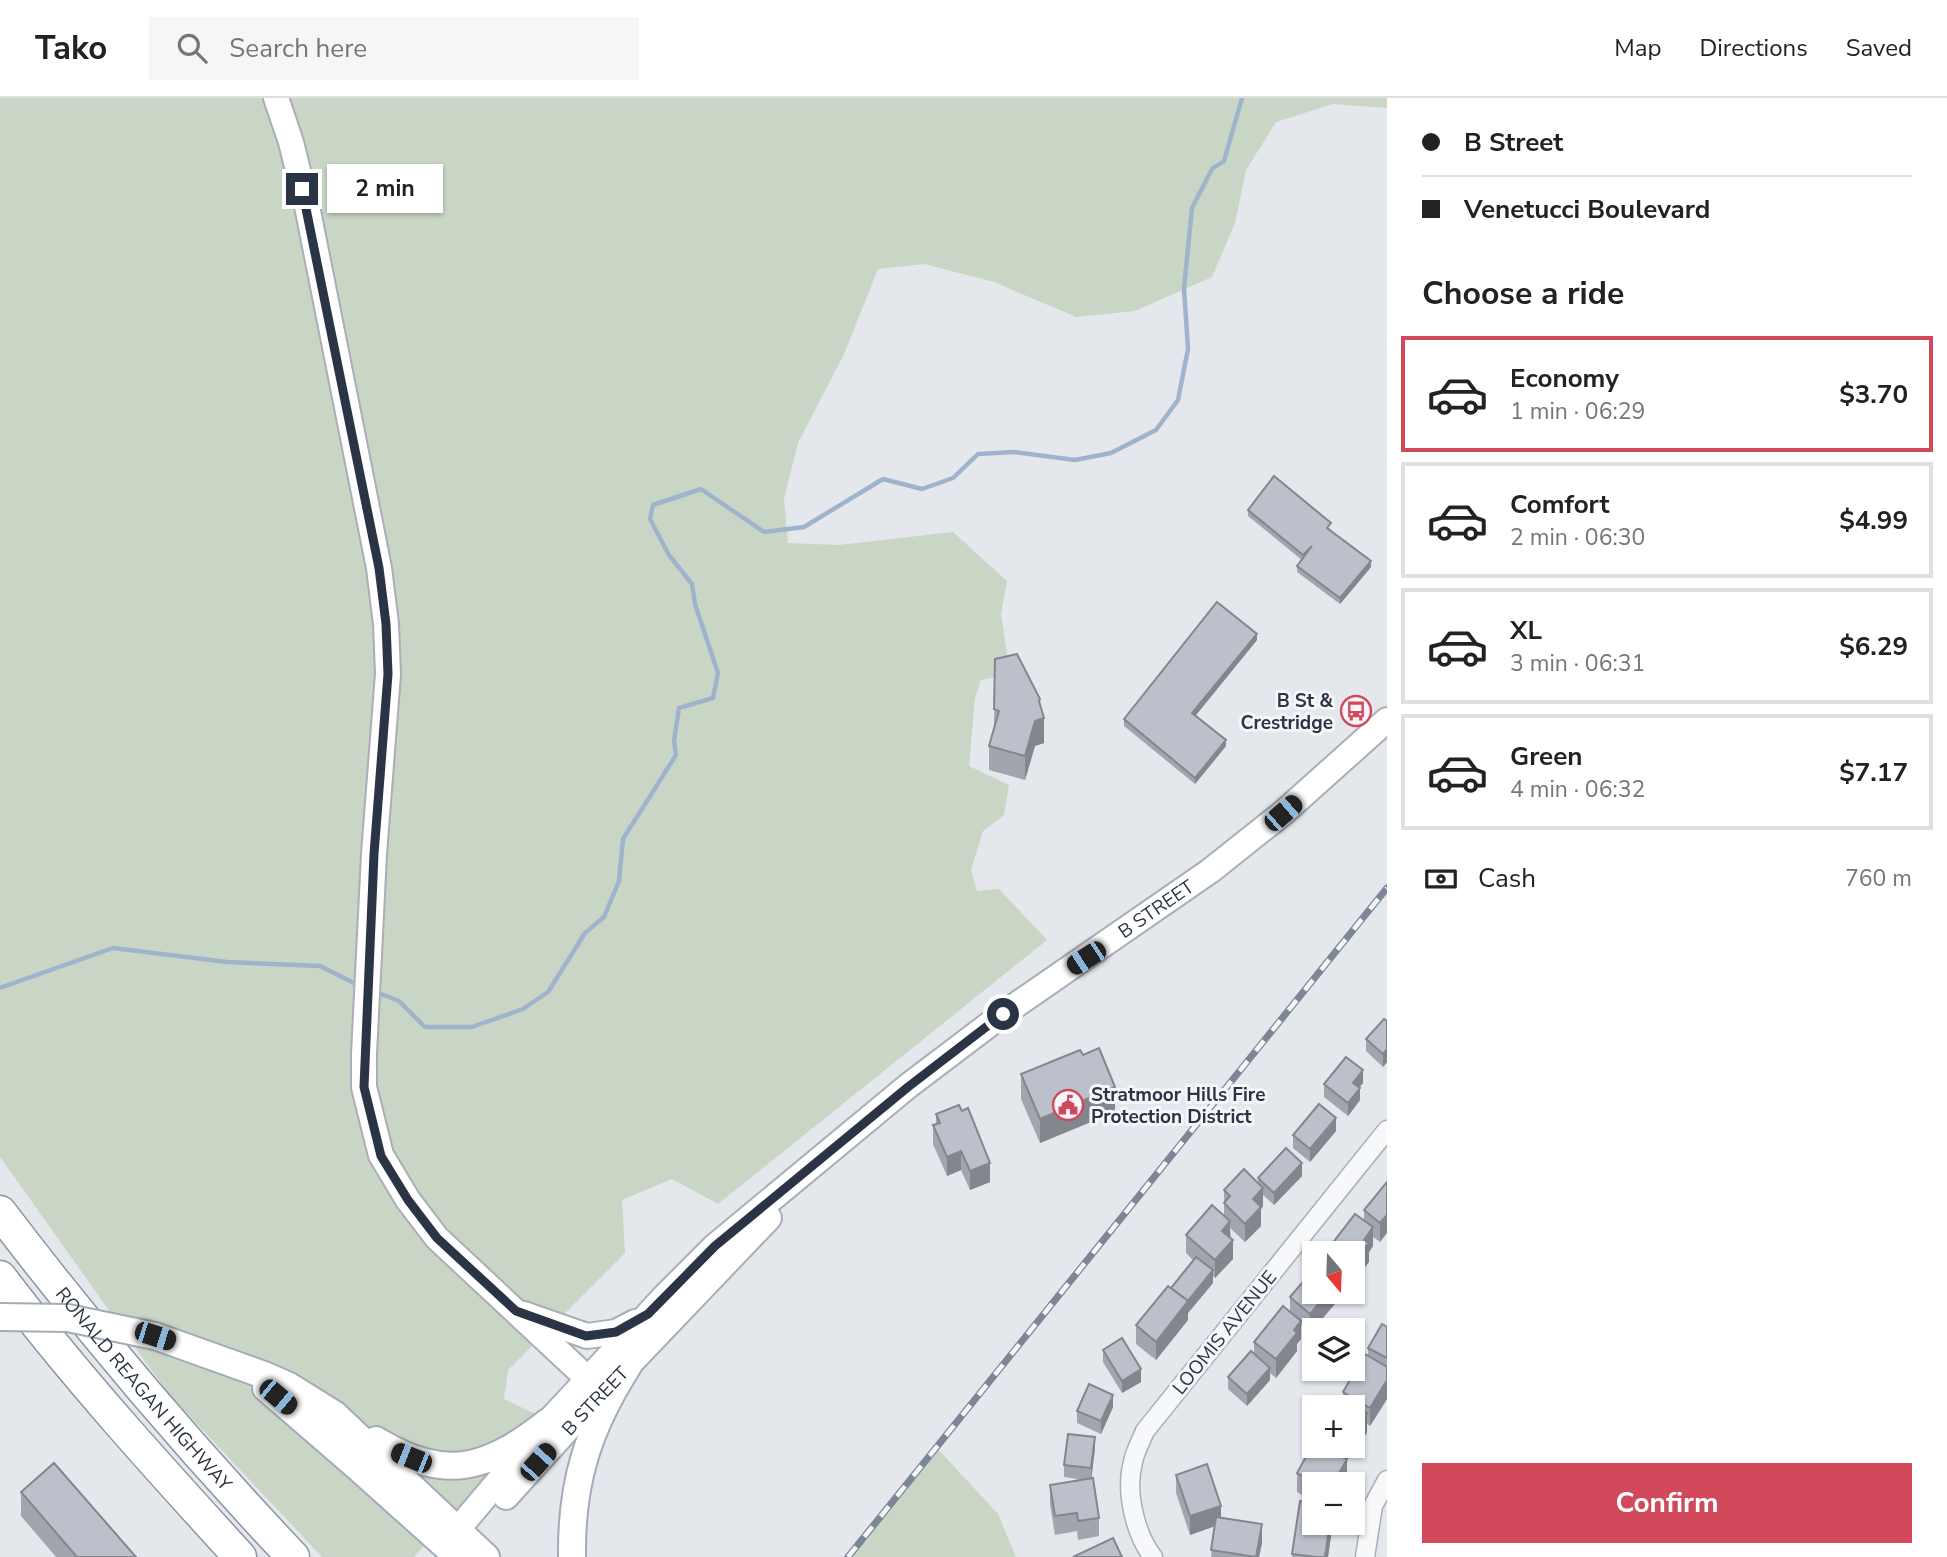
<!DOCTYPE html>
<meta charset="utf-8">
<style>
:root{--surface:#fff;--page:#f6f6f6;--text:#222;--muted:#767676;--line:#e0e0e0;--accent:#d1495b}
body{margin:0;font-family:"Nunito Sans",sans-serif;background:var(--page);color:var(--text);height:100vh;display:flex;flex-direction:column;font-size:26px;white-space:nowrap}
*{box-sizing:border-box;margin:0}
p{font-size:23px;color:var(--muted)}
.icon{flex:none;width:38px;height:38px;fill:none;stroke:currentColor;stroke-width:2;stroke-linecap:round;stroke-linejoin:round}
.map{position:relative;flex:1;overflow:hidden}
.panel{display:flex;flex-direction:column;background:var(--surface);width:560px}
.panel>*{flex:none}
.top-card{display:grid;align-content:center;height:154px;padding:0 35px;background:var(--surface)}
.needle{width:46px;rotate:161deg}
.controls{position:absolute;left:1302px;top:1143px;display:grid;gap:14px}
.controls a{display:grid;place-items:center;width:63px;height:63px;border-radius:0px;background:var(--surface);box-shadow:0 2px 5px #0004;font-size:35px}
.end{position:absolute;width:32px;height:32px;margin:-16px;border:9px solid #2b3445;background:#fff;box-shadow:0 0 0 4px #fff}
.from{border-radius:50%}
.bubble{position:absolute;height:49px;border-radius:0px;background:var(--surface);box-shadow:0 2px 5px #0004;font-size:23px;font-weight:700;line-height:49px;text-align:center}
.car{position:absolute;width:21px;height:42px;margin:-21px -10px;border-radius:9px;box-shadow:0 0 5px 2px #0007;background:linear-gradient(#222 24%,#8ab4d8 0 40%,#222 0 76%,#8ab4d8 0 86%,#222 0)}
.top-card b{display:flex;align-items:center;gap:24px;height:66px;font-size:26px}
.top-card b+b{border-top:2px solid var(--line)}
.top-card i{width:18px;height:18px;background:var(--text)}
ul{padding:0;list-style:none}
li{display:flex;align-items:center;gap:21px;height:116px;margin:0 14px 10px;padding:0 21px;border:4px solid var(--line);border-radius:0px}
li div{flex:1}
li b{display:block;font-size:26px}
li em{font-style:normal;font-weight:700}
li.selected{border-color:var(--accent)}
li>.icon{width:63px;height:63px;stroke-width:1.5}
h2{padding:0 35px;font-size:32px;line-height:84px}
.pay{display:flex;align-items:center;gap:18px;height:77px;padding:0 35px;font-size:26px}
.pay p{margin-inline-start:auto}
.primary-button{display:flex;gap:14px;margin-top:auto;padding:14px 35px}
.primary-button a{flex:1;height:80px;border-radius:0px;background:var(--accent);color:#fff;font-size:28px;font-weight:700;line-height:80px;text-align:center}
header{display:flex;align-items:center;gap:42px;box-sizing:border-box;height:98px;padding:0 35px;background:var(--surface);border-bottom:2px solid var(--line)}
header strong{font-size:33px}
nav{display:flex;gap:38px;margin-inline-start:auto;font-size:24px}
.search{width:490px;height:63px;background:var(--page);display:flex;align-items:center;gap:18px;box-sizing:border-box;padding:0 24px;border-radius:0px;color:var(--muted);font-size:26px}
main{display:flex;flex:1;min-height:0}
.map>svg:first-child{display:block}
.green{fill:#c9d6c5}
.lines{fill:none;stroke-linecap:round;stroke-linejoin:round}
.stream{stroke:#9fb4cc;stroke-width:4.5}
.street-casing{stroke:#a9aeb7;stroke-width:21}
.secondary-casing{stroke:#a9aeb7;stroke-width:28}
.primary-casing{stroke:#a3abb8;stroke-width:30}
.highway-casing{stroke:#8b94a3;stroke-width:35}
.street{stroke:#f7f8fa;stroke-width:18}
.secondary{stroke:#fff;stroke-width:24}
.primary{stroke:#fff;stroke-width:26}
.highway{stroke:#fff;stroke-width:32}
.rail-casing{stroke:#7d8696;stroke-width:7}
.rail{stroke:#f4f6f9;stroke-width:4.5;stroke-dasharray:13;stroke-linecap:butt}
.primary-bridge-casing{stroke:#a3abb8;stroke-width:30;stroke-linecap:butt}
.primary-bridge{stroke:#fff;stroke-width:26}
.wall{fill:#a1a5ae}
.shaded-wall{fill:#83868d}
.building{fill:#bbc0ca;stroke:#83868d;stroke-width:2}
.route{stroke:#2b3445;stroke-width:9}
.labels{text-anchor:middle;stroke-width:6;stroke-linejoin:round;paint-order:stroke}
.poi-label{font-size:19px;font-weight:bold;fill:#2b3445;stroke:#f4f6f9;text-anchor:end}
.street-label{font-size:19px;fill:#2b3445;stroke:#f4f6f9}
</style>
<header>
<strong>Tako</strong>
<div class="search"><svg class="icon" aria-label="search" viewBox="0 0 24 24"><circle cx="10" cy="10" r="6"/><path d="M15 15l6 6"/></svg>Search here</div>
<nav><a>Map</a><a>Directions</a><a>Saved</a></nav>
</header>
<main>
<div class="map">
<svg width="1387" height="1459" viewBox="0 0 1387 1459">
<rect width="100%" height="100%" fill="#e4e7ec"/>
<g class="green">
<polygon points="0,0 1387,0 1387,10 1333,6 1276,24 1246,72 1235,125 1212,179 1135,213 1076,219 994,184 924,166 878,171 844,256 798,345 784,400 788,445 838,447 953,434 1007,483 1001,516 1010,576 981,582 975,600 969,668 1009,687 1004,717 983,733 971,772 977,793 999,791 1047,842 718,1106 672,1081 622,1102 625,1155 508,1272 504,1301 542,1319 414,1459 322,1459 167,1294 0,1059"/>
<polygon points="936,1349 998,1416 1016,1459 848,1459"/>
</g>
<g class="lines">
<g class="stream">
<polyline points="0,890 113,850 227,864 320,868 358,887"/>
<polyline points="376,894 399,903 425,929 472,929 523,911 548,894 585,835 604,819 619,783 623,741 676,657 674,643 679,610 713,600 718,575 695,506 692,486 669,457 650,421 653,407 701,391 764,434 804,429 883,381 922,391 953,380 978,356 1014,354 1075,362 1111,355 1156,332 1178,302 1188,251 1184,190 1192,110 1212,71 1224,63 1242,0"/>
</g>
<g class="street-casing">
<g id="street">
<path d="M 1153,1459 C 1135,1436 1125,1393 1133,1364 C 1135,1353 1141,1343 1145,1333 L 1387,1032"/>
<polyline points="1365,1459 1373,1408 1387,1382"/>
</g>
</g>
<g class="secondary-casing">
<g id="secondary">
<polyline points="276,0 291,44 308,113 379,470 386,526 388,576 374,756 364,956 364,989 381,1057 408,1102 437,1140 588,1281"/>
<polyline points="524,1216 587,1238 616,1234 635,1224"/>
<path id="s1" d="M 506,1399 L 576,1322 L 769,1120"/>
<path id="s2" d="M 449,1450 L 458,1431 L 549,1323 L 666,1197 L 715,1148 L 908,988 L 1003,916 L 1210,773 L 1283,715 L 1387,622"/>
</g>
</g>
<g class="primary-casing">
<g id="primary">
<polyline points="155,1238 264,1277 289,1288 334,1316 486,1459"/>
<polyline points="266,1290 355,1367 458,1459"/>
<path d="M 376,1342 C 447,1385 488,1371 549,1323"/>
<path d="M 572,1459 C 571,1384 588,1331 628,1268"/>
</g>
</g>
<g class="highway-casing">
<g id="highway">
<path id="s3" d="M 0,1114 C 92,1235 189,1349 293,1459"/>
<path d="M 0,1179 C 74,1277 157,1368 240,1459"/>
</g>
</g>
<use href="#street" class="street"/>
<use href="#secondary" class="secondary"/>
<use href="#primary" class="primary"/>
<use href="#highway" class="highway"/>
<g class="rail-casing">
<polyline id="rail" points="848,1459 1387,790"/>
</g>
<use href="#rail" class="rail"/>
<g class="primary-bridge-casing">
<polyline id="primary-bridge" points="0,1219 68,1220 155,1238"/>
</g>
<use href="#primary-bridge" class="primary-bridge"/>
</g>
<g class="wall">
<polygon points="1248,412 1331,431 1330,432 1371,469 1340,506 1297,474 1297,468 1302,462 1248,418"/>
<polygon points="1257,542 1195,618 1226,648 1195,686 1124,628 1124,621"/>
<polygon points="995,561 1044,645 1035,648 1025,682 989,672 989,648 994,630"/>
<polygon points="1387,923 1387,964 1383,969 1366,953 1366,941"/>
<polygon points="1083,957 1115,1014 1040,1045 1021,1001 1021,976"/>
<polygon points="1363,985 1359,989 1360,1002 1348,1018 1324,999 1324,986"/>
<polygon points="936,1016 990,1084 970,1092 961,1072 947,1078 933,1046 933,1027 936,1026"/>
<polygon points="1336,1033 1310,1064 1293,1050 1293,1037"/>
<polygon points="1302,1078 1274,1107 1263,1097 1263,1108 1261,1111 1261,1128 1245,1144 1230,1130 1233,1161 1215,1180 1213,1178 1213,1185 1188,1215 1188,1222 1156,1262 1136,1246 1136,1227 1171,1190 1193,1162 1186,1155 1186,1137 1224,1117 1224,1092 1258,1084 1258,1080"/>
<polygon points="1387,1084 1380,1144 1373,1139 1373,1148 1369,1154 1369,1164 1355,1181 1353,1179 1353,1155 1364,1122 1364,1112"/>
<polygon points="1340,1194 1340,1200 1310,1235 1301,1227 1301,1241 1297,1246 1297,1253 1276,1280 1270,1275 1270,1282 1247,1308 1228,1291 1228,1279 1254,1256 1254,1244 1290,1214 1290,1199"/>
<polygon points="1387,1229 1387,1301 1370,1328 1367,1326 1367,1334 1358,1352 1349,1348 1353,1348 1353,1309 1343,1304 1343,1294 1368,1258 1368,1250"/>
<polygon points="1103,1252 1141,1284 1122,1295 1103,1264"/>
<polygon points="1113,1309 1101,1336 1077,1325 1077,1313"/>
<polygon points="1314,1348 1348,1348 1342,1358 1347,1379 1343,1386 1314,1386 1314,1404 1297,1394 1297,1375"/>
<polygon points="1095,1351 1091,1381 1099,1420 1099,1438 1078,1442 1077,1433 1055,1437 1050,1406 1050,1387 1084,1382 1064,1379 1064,1367"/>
<polygon points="1176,1377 1221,1420 1262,1445 1259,1459 1211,1459 1215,1428 1190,1437 1176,1395"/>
<polygon points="21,1394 136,1459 56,1459 21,1418"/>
<polygon points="1333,1424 1328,1459 1292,1459 1292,1456"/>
</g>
<g class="shaded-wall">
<polygon points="1371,463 1371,469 1340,506 1340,500"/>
<polygon points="1257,536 1257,542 1192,622 1192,615"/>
<polygon points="1040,601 1040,621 1044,620 1044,645 1035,648 1025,682 1025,658 1039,603"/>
<polygon points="1226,642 1226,648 1195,686 1195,680"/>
<polygon points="1387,951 1387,964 1383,969 1383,956"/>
<polygon points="1363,972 1363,985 1353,997 1353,985"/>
<polygon points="1115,989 1115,1014 1040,1045 1040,1021"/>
<polygon points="1360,990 1360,1002 1348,1018 1348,1005"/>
<polygon points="1336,1020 1336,1033 1310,1064 1310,1051"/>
<polygon points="961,1053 961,1072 947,1078 947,1059"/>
<polygon points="990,1065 990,1084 970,1092 970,1073"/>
<polygon points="1302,1065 1302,1078 1274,1107 1274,1095"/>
<polygon points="1263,1090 1263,1108 1261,1111 1261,1128 1245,1144 1245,1126 1253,1101"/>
<polygon points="1387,1117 1387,1135 1380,1144 1380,1125"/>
<polygon points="1230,1123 1230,1142 1222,1133"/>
<polygon points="1373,1129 1373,1148 1369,1154 1369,1164 1355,1181 1355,1163 1364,1142"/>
<polygon points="1233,1142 1233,1161 1215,1180 1215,1162"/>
<polygon points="1213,1172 1213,1185 1188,1215 1188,1222 1156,1262 1156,1244"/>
<polygon points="1329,1194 1340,1194 1340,1200 1310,1235 1310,1216"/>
<polygon points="1301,1223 1301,1241 1297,1246 1297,1253 1276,1280 1276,1261 1294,1232"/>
<polygon points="1270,1270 1270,1282 1247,1308 1247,1296"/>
<polygon points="1141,1271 1141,1284 1122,1295 1122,1283"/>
<polygon points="1387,1282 1387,1301 1370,1328 1370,1310"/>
<polygon points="1113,1297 1113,1309 1101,1336 1101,1323"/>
<polygon points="1367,1315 1367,1334 1358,1352 1358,1334"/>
<polygon points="1095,1339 1095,1351 1091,1383 1091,1370"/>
<polygon points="1341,1348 1348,1348 1341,1362"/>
<polygon points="1347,1361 1347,1379 1343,1386 1336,1386 1336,1381"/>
<polygon points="1327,1377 1327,1386 1321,1386"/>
<polygon points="1221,1408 1221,1426 1190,1437 1190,1418"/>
<polygon points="1330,1424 1333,1424 1328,1459 1325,1459"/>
<polygon points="1262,1426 1262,1445 1259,1459 1256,1459"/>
</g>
<g class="building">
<polygon points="1274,378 1331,425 1327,430 1371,463 1340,500 1297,468 1312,448 1303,457 1248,412"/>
<polygon points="1217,504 1257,536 1192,615 1226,642 1195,680 1124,621"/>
<polygon points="1017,556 1040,601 1039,603 1044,620 1035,623 1025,658 989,648 999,613 994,611 995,561"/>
<polygon points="1384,921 1387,923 1387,951 1383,956 1366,941"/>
<polygon points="1099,950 1115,989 1040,1021 1021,976 1080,952 1083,957"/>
<polygon points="1346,959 1363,972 1353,985 1360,990 1348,1005 1324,986"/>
<polygon points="1319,1006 1336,1020 1310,1051 1293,1037"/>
<polygon points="959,1007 962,1013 968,1010 990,1065 970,1073 961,1053 947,1059 933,1027 940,1025 936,1016"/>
<polygon points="1286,1050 1302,1065 1274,1095 1258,1080"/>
<polygon points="1244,1071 1263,1090 1253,1101 1261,1109 1245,1126 1224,1105 1230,1098 1224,1092"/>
<polygon points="1387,1084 1387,1117 1380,1125 1364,1112"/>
<polygon points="1212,1107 1230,1123 1222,1133 1233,1142 1215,1162 1186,1137"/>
<polygon points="1355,1116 1373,1129 1364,1142 1369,1145 1355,1163 1353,1161 1353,1155 1325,1155"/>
<polygon points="1196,1159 1213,1172 1188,1203 1171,1190"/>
<polygon points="1314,1171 1314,1194 1329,1194 1310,1216 1290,1199"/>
<polygon points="1168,1188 1188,1203 1156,1244 1136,1227"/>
<polygon points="1283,1208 1301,1223 1294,1232 1297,1235 1276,1261 1254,1244"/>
<polygon points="1382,1226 1387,1229 1387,1260 1368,1250"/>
<polygon points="1122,1240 1141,1271 1122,1283 1103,1252"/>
<polygon points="1251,1253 1270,1270 1247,1296 1228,1279"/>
<polygon points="1365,1256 1387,1269 1387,1282 1370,1310 1343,1294"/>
<polygon points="1089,1286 1113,1297 1101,1323 1077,1313"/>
<polygon points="1333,1298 1367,1315 1358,1334 1353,1331 1353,1309 1328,1309"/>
<polygon points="1068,1336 1095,1339 1091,1370 1064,1367"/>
<polygon points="1314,1344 1314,1348 1323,1348 1347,1361 1336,1381 1327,1377 1321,1386 1316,1386 1297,1375"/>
<polygon points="54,1365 136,1459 77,1459 21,1394"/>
<polygon points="1207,1366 1221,1408 1190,1418 1176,1377"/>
<polygon points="1093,1380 1099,1420 1078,1423 1077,1415 1055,1418 1050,1387"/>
<polygon points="1300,1403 1314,1405 1314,1424 1330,1424 1325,1459 1316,1459 1292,1456"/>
<polygon points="1216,1419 1262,1426 1256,1459 1211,1452"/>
<polygon points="1113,1440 1122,1459 1073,1459"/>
</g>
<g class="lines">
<polyline class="route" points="302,91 379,470 386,526 388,576 374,756 364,989 381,1058 408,1102 437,1140 516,1213 586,1238 616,1234 648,1216 715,1148 908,989 1003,916"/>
</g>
<defs>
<g id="bus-ring" transform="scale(1.575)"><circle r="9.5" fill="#f4f6f9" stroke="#d1495b" stroke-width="1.5"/><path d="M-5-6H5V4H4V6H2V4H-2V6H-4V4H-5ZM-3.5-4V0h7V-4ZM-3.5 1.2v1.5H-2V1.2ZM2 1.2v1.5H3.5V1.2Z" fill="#d1495b"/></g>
<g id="civic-ring" transform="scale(1.575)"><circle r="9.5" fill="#f4f6f9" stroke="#d1495b" stroke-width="1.5"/><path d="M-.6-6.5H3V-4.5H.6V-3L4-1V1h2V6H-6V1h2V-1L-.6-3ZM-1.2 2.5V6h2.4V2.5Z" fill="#d1495b"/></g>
</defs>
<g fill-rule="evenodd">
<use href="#bus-ring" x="1356" y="613"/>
<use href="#civic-ring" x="1068" y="1007"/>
</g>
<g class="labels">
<g class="poi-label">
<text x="1333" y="609">B St &amp;<tspan x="1333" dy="22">Crestridge</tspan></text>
<text x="1091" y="1003" text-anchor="start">Stratmoor Hills Fire<tspan x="1091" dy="22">Protection District</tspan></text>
</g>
<g class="street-label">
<text dy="7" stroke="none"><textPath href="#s2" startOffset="959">B STREET</textPath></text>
<text transform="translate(1224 1234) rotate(-51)" y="7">LOOMIS AVENUE</text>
<text dy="7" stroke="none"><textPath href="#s3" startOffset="228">RONALD REAGAN HIGHWAY</textPath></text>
<text dy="7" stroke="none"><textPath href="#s1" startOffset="131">B STREET</textPath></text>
</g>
</g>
</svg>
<div class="controls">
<a><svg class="needle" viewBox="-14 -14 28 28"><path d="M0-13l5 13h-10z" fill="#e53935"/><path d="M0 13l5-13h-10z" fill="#767676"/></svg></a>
<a><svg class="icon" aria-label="layers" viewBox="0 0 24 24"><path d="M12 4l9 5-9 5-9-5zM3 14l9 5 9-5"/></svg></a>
<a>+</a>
<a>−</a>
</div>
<i class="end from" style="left:1003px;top:916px"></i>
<i class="end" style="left:302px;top:91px"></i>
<div class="bubble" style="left:327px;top:66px;width:116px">2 min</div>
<i class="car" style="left:1283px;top:715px;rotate:49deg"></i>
<i class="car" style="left:1086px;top:860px;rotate:237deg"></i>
<i class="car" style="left:155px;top:1238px;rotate:108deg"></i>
<i class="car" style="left:278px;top:1299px;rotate:130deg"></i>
<i class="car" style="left:411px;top:1360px;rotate:292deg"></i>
<i class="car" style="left:538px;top:1364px;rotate:42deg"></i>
</div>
<section class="panel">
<div class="top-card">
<b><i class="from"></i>B Street</b>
<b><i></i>Venetucci Boulevard</b>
</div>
<h2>Choose a ride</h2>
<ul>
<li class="selected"><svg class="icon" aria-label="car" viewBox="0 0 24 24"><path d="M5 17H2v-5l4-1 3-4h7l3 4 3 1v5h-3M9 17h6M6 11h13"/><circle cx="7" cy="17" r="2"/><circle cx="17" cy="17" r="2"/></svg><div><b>Economy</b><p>1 min · 06:29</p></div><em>$3.70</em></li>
<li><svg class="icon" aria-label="car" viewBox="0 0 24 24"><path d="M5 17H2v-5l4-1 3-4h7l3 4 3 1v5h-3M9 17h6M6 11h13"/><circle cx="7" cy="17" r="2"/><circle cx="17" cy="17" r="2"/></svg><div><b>Comfort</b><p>2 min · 06:30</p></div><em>$4.99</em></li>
<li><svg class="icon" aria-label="car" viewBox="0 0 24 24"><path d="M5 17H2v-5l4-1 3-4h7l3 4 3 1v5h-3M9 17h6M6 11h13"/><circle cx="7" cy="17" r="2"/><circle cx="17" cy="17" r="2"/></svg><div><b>XL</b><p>3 min · 06:31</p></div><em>$6.29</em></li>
<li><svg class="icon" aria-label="car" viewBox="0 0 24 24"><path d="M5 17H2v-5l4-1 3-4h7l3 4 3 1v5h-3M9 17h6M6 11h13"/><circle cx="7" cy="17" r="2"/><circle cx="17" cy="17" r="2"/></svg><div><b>Green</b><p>4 min · 06:32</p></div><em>$7.17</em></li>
</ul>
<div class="pay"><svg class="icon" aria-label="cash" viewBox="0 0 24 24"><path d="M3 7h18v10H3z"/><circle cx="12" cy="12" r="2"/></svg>Cash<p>760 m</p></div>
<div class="primary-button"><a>Confirm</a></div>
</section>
</main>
